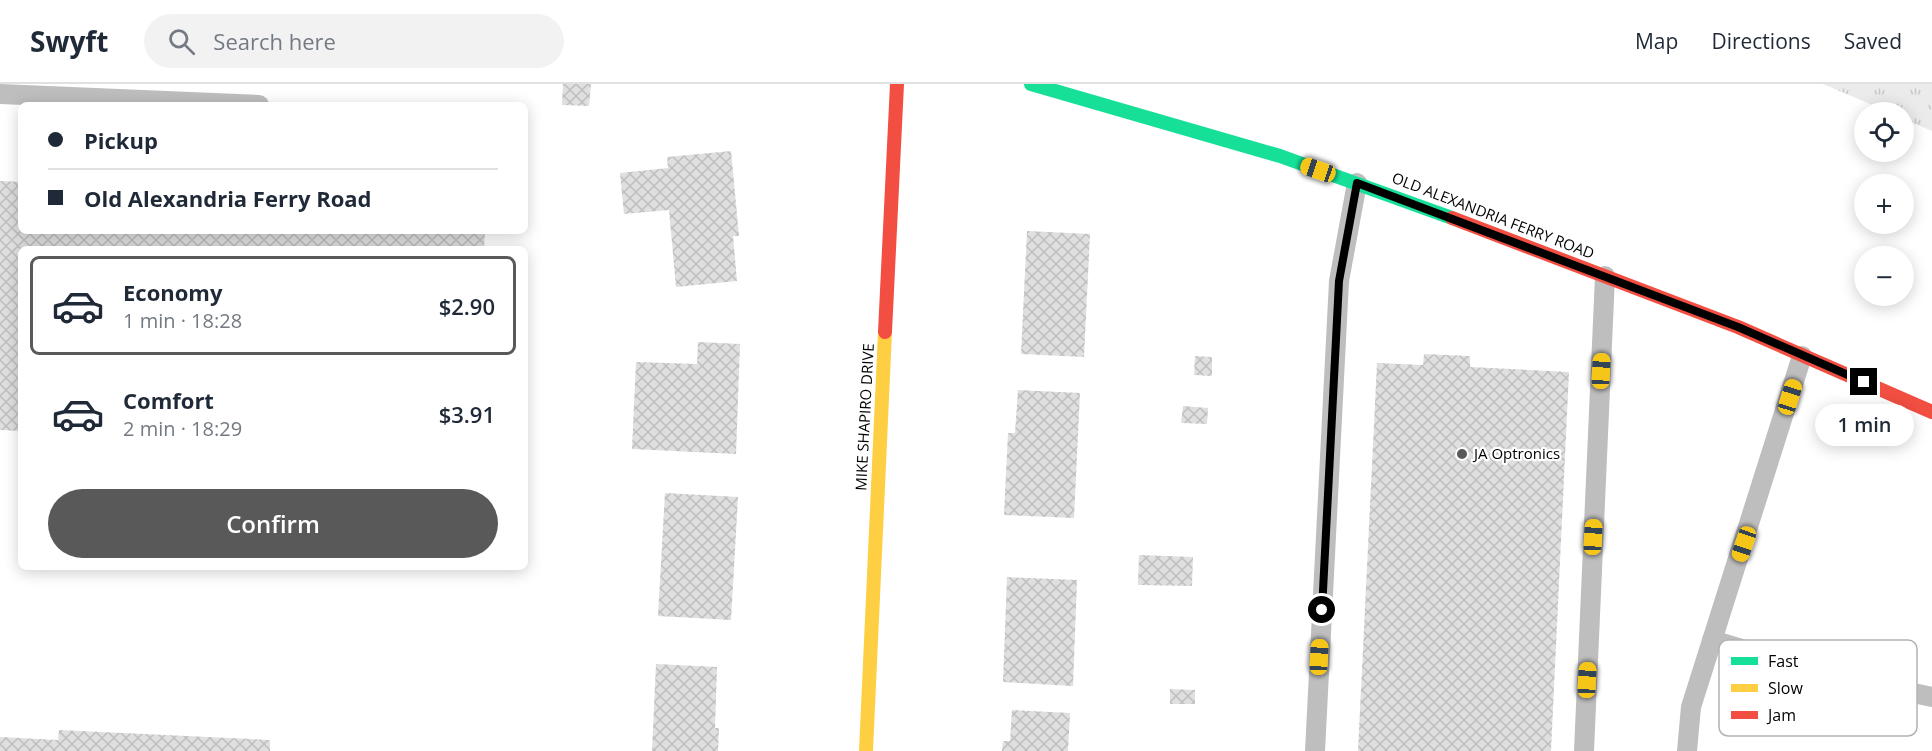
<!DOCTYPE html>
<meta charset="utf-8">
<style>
:root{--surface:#fff;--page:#f2f2f3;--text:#1f2937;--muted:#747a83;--line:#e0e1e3;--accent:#595959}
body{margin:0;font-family:"Open Sans",sans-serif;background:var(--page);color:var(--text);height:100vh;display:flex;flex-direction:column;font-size:22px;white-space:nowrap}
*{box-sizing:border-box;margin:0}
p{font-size:20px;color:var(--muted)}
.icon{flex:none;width:33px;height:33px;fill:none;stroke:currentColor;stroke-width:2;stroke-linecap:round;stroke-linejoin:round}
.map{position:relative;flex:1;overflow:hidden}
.sheet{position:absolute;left:18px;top:162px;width:510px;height:324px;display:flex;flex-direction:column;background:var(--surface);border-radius:9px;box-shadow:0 3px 15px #0003}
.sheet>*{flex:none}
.banner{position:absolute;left:18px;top:18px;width:510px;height:132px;border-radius:9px;box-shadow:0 3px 15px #0003;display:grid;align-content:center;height:132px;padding:0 30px;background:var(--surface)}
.tools{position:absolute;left:1854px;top:18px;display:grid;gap:12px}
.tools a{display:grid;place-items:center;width:60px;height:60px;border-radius:50%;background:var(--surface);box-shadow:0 3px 15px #0003;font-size:30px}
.end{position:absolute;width:27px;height:27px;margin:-14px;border:8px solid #000;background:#fff;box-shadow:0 0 0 3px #fff}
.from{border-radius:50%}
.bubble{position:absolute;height:42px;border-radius:21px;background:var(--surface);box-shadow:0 3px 15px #0003;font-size:20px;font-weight:600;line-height:42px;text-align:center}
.car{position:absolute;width:18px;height:36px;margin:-18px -9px;border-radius:8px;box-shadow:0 0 4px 2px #0007;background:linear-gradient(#f5c518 24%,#345 0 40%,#f5c518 0 76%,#345 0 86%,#f5c518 0)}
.banner b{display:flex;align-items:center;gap:21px;height:57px;font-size:22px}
.banner b+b{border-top:2px solid var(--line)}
.banner i{width:15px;height:15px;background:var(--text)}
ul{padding:10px 0 0;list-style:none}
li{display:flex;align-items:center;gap:18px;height:99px;margin:0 12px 9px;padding:0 18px;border:3px solid transparent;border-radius:9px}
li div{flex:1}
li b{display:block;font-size:22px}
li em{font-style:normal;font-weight:600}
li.selected{border-color:var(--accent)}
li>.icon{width:54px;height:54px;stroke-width:1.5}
.cta{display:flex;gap:12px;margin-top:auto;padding:12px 30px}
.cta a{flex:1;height:69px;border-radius:36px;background:var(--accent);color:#fff;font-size:24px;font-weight:600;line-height:69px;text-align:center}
header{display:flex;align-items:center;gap:36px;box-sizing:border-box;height:84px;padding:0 30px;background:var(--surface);border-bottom:2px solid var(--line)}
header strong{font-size:28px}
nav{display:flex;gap:33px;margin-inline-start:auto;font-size:21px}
.search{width:420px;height:54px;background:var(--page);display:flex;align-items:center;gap:15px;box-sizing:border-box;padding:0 21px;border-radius:33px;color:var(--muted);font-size:22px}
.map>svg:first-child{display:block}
.grass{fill:url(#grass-tufts)}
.building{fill:url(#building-cross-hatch)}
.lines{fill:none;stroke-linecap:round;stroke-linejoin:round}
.lane{stroke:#bebebe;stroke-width:20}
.fast{stroke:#16e098;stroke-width:14}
.slow{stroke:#ffcf43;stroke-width:14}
.jam{stroke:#f24e42;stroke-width:14}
.route{stroke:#000;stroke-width:8}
.poi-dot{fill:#595959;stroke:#fff;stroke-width:2}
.labels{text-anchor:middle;stroke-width:4.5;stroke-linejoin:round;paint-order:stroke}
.street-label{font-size:15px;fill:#000;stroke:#fff}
.poi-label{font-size:15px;fill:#000;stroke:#fff;text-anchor:start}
.key{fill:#fff;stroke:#b2b2b2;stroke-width:1.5}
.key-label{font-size:16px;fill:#000}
</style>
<header>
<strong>Swyft</strong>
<div class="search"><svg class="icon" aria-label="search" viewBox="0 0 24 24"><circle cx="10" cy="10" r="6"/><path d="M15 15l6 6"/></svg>Search here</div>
<nav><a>Map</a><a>Directions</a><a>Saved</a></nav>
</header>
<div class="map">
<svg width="1932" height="667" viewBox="0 0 1932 667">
<defs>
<pattern id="grass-tufts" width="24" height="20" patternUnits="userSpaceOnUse" patternTransform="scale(1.5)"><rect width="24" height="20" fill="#ebebeb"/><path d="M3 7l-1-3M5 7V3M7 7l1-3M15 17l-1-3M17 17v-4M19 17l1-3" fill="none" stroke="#c8c8c8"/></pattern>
<pattern id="building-cross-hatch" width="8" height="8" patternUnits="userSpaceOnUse" patternTransform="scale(1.5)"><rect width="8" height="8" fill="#dfdfdf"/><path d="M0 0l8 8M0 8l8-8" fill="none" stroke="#bebebe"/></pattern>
</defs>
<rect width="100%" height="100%" fill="#fff"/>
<polygon class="grass" points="1823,0 1932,0 1932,47 1904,35 1904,28 1889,28"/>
<g class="building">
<polygon points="563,0 591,0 589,22 562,21"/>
<polygon points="731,67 739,152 733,152 737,197 676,203 669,126 624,130 620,89 668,84 667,73"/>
<polygon points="0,97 21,98 21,147 485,147 484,165 21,165 21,347 0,346"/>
<polygon points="1027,147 1090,150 1084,273 1021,270"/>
<polygon points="698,258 740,260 736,370 632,365 636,278 697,280"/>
<polygon points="1424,270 1470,272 1470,283 1569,288 1551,667 1358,667 1377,279 1423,281"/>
<polygon points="1195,272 1212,273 1212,292 1194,291"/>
<polygon points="1018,306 1080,309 1074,434 1004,431 1008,349 1015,349"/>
<polygon points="1183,322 1208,324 1207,340 1181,339"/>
<polygon points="665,409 738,413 731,536 658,532"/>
<polygon points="1139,471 1193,473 1192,502 1138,501"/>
<polygon points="1007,493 1077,496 1073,602 1003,598"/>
<polygon points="656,580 717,583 715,644 719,644 718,667 652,667"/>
<polygon points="1170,605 1195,606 1195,620 1170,620"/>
<polygon points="1012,626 1070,629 1068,667 1002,667 1003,657 1010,657"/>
<polygon points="59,646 270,656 270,667 0,667 0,653 58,656"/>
</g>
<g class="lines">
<g class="lane">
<polyline points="0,10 259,21"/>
<polyline points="1712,556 1829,591 1932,613"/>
<polyline points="1315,667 1339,197 1357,99"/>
<polyline points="1584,667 1605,192"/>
<polyline points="1687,667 1691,623 1802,272"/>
</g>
<polyline class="fast" points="1031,0 1280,72 1452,134"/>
<polyline class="slow" points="866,667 885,248"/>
<g class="jam">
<polyline points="1452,134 1738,243 1932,328"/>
<polyline points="885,248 897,0"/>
</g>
</g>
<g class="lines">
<polyline class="route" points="1322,526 1339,197 1357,99 1738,243 1864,298"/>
</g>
<circle class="poi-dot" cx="1462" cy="370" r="6"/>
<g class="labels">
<g class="street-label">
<text transform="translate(1493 132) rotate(21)" y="5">OLD ALEXANDRIA FERRY ROAD</text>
<text transform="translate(865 333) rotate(-87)" y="5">MIKE SHAPIRO DRIVE</text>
</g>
<g class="poi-label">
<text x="1474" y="375">JA Optronics</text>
</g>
</g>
<rect x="1719" y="556" width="198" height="96" rx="9" class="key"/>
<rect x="1731" y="573" width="27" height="8" fill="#16e098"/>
<rect x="1731" y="600" width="27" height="8" fill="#ffcf43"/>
<rect x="1731" y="627" width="27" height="8" fill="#f24e42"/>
<g class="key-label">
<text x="1768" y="583">Fast</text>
<text x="1768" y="610">Slow</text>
<text x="1768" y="637">Jam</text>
</g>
</svg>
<div class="tools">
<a><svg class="icon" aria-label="locate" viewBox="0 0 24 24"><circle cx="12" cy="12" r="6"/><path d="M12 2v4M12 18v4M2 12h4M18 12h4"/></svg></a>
<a>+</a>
<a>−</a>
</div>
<i class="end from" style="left:1322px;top:526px"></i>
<i class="end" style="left:1864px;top:298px"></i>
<div class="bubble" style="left:1815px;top:320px;width:99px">1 min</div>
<i class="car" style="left:1318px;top:86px;rotate:289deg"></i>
<i class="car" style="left:1601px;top:287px;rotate:3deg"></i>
<i class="car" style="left:1790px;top:313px;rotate:17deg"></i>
<i class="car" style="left:1593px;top:453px;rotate:3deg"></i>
<i class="car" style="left:1744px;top:460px;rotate:199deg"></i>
<i class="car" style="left:1319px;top:573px;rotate:3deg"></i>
<i class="car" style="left:1587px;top:596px;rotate:3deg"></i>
<div class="banner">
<b><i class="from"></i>Pickup</b>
<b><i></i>Old Alexandria Ferry Road</b>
</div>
<section class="sheet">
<ul>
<li class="selected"><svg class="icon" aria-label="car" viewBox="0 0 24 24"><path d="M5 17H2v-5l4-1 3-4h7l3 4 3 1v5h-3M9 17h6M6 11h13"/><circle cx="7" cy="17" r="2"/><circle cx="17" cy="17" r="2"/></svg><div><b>Economy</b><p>1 min · 18:28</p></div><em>$2.90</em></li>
<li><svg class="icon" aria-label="car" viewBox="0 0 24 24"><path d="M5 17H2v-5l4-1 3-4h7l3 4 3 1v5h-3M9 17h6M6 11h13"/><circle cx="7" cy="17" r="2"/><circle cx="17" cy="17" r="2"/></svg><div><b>Comfort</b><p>2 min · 18:29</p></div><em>$3.91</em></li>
</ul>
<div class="cta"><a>Confirm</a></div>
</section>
</div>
